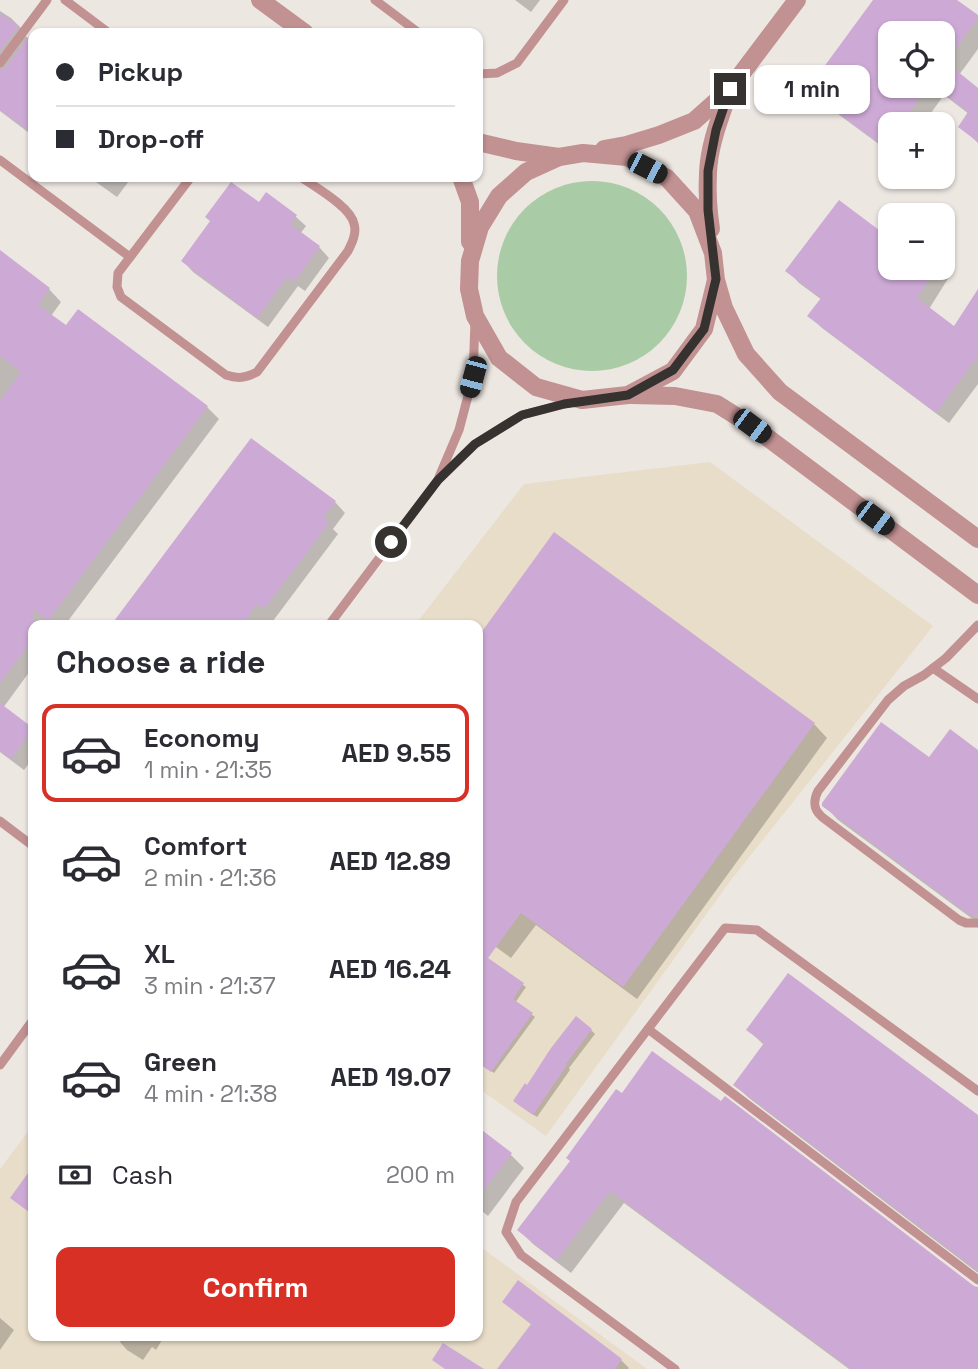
<!DOCTYPE html>
<meta charset="utf-8">
<style>
:root{--surface:#fff;--page:#f2f2f3;--text:#2b2b33;--muted:#7c7c81;--line:#e1e1e2;--accent:#d93025}
body{margin:0;font-family:"Space Grotesk",sans-serif;background:var(--page);color:var(--text);height:100vh;display:flex;flex-direction:column;font-size:26px;white-space:nowrap}
*{box-sizing:border-box;margin:0}
p{font-size:23px;color:var(--muted)}
.icon{flex:none;width:38px;height:38px;fill:none;stroke:currentColor;stroke-width:2;stroke-linecap:round;stroke-linejoin:round}
.map{position:relative;flex:1;overflow:hidden}
.drawer{position:absolute;left:28px;top:620px;width:455px;height:721px;display:flex;flex-direction:column;background:var(--surface);border-radius:14px;box-shadow:0 2px 5px #0004}
.drawer>*{flex:none}
.guide{position:absolute;left:28px;top:28px;width:455px;height:154px;border-radius:14px;box-shadow:0 2px 5px #0004;display:grid;align-content:center;height:154px;padding:0 28px;background:var(--surface)}
.fabs{position:absolute;left:878px;top:21px;display:grid;gap:14px}
.fabs a{display:grid;place-items:center;width:77px;height:77px;border-radius:14px;background:var(--surface);box-shadow:0 2px 5px #0004;font-size:35px}
.end{position:absolute;width:32px;height:32px;margin:-16px;border:9px solid #353230;background:#fff;box-shadow:0 0 0 4px #fff}
.from{border-radius:50%}
.bubble{position:absolute;height:49px;border-radius:14px;background:var(--surface);box-shadow:0 2px 5px #0004;font-size:23px;font-weight:800;line-height:49px;text-align:center}
.car{position:absolute;width:21px;height:42px;margin:-21px -10px;border-radius:9px;box-shadow:0 0 5px 2px #0007;background:linear-gradient(#222 24%,#8ab4d8 0 40%,#222 0 76%,#8ab4d8 0 86%,#222 0)}
.guide b{display:flex;align-items:center;gap:24px;height:66px;font-size:26px}
.guide b+b{border-top:2px solid var(--line)}
.guide i{width:18px;height:18px;background:var(--text)}
ul{padding:0;list-style:none}
li{display:flex;align-items:center;gap:21px;height:98px;margin:0 14px 10px;padding:0 14px;border:4px solid transparent;border-radius:14px}
li div{flex:1}
li b{display:block;font-size:26px}
li em{font-style:normal;font-weight:800}
li.current{border-color:var(--accent)}
li>.icon{width:63px;height:63px;stroke-width:1.5}
h2{padding:0 28px;font-size:32px;line-height:84px}
.pay{display:flex;align-items:center;gap:18px;height:77px;padding:0 28px;font-size:26px}
.pay p{margin-inline-start:auto}
.action{display:flex;gap:14px;margin-top:auto;padding:14px 28px}
.action a{flex:1;height:80px;border-radius:14px;background:var(--accent);color:#fff;font-size:28px;font-weight:800;line-height:80px;text-align:center}
.map>svg:first-child{display:block}
.industrial{fill:#e8ddc8}
.green{fill:#a9cca7}
.shadow{fill:#0003;fill-rule:evenodd}
.building{fill:#cdaad6}
.lines{fill:none;stroke-linecap:round;stroke-linejoin:round}
.lane{stroke:#c29192;stroke-width:9}
.street{stroke:#c29192;stroke-width:18}
.route{stroke:#353230;stroke-width:9}
</style>
<div class="map">
<svg width="978" height="1369" viewBox="0 0 978 1369">
<rect width="100%" height="100%" fill="#ede7e2"/>
<g class="industrial">
<polygon points="710,462 933,626 731,880 546,1136 478,1088 478,625 415,625 524,484"/>
<polygon points="33,1125 33,1335 478,1335 478,1245 647,1369 0,1369 0,1169"/>
</g>
<circle class="green" cx="592" cy="276" r="95"/>
<g class="shadow">
<polygon points="515,0 540,0 531,12"/>
<path d="M 878,0 L 954,0 L 978,18 L 978,49 L 959,75 L 978,90 L 978,143 L 960,126 L 969,114 L 944,95 L 923,124 L 891,124 L 891,153 L 823,103 L 810,90 ZM 891,33 L 943,33 L 943,86 L 891,86 Z"/>
<polygon points="0,11 11,18 24,31 22,33 29,39 30,37 33,39 33,136 0,111"/>
<polygon points="89,177 132,177 117,197"/>
<polygon points="259,204 295,216 306,226 300,234 319,247 329,258 305,291 298,286 268,327 193,272 183,261"/>
<polygon points="0,252 49,289 61,302 51,316 66,327 207,407 219,419 65,625 33,625 33,667 3,708 33,731 33,758 24,770 0,752"/>
<polygon points="891,268 940,268 949,277 929,309 954,328 978,296 978,384 949,423 822,328 810,316 822,300 799,283 788,271"/>
<polygon points="335,502 345,513 333,529 338,534 270,625 113,625"/>
<polygon points="555,534 814,724 827,738 637,999 536,925 511,958 478,934 478,640"/>
<polygon points="978,752 978,923 838,820 824,805 929,760"/>
<polygon points="478,953 526,987 515,1003 535,1017 494,1073 478,1062 478,996 490,979 478,971"/>
<polygon points="591,1030 595,1034 569,1068 570,1070 537,1117 519,1105 528,1088"/>
<polygon points="748,1030 978,1117 978,1273 749,1098 735,1085 764,1045"/>
<polygon points="622,1096 978,1289 978,1369 849,1369 624,1203 571,1273 533,1244 519,1230"/>
<polygon points="478,1129 510,1154 524,1168 488,1216 478,1208"/>
<polygon points="519,1283 621,1360 629,1368 628,1369 534,1369 532,1325 504,1302"/>
<polygon points="0,1318 14,1330 0,1350"/>
<polygon points="124,1335 165,1335 156,1350 152,1347 143,1360 127,1350 120,1342"/>
</g>
<g class="building">
<polygon points="873,0 957,0 978,15 978,18 946,62 978,88 978,142 958,127 968,112 943,93 943,33 891,33 891,86 929,86 900,124 891,124 891,138 884,147 807,90"/>
<polygon points="0,13 19,26 0,51"/>
<polygon points="30,35 33,37 33,134 0,110 0,70 6,67"/>
<polygon points="231,182 259,202 266,192 297,215 290,224 320,246 294,282 287,277 257,318 181,261 210,221 205,217"/>
<polygon points="839,200 891,239 891,268 936,268 917,298 954,326 978,289 978,356 936,413 807,316 821,298 785,271"/>
<polygon points="0,250 50,288 38,305 66,325 78,309 208,406 48,621 33,609 33,639 0,683 0,400 21,372 0,356"/>
<polygon points="251,438 336,501 323,518 329,522 320,535 264,609 257,604 242,625 111,625"/>
<polygon points="554,532 815,723 623,987 521,913 488,958 524,983 513,999 533,1013 491,1072 478,1063 478,637"/>
<polygon points="0,703 33,728 11,759 0,751"/>
<polygon points="881,722 929,757 950,729 978,750 978,916 971,916 822,806 822,803"/>
<polygon points="788,973 978,1115 978,1271 733,1085 764,1043 746,1030"/>
<polygon points="576,1016 592,1029 566,1064 567,1065 533,1115 513,1101 525,1083 527,1085 551,1048"/>
<polygon points="652,1051 721,1101 725,1096 974,1286 978,1287 978,1369 851,1369 610,1191 556,1261 517,1230 570,1161 566,1158 616,1089 622,1093"/>
<polygon points="478,1127 512,1153 478,1198"/>
<polygon points="33,1166 33,1215 10,1198"/>
<polygon points="518,1280 622,1359 615,1369 497,1369 531,1324 502,1302"/>
<polygon points="443,1343 484,1369 445,1369 432,1360"/>
</g>
<g class="lines">
<g class="lane">
<polyline points="65,0 109,33"/>
<polyline points="375,0 419,33"/>
<polyline points="0,63 47,0"/>
<polyline points="478,74 497,73 517,63 564,0"/>
<polyline points="0,160 130,257"/>
<path d="M 191,177 L 118,273 L 117,287 L 121,297 L 226,375 C 238,379 245,378 257,372 L 348,251 C 352,243 357,233 354,224 C 351,207 315,187 301,177"/>
<polyline points="439,477 459,430 473,377 475,321"/>
<polyline points="329,625 438,480 475,444 522,415 573,402"/>
<path d="M 978,625 L 946,658 L 924,675 L 904,686 L 888,700 L 818,791 C 813,801 813,809 822,817 L 959,920 L 966,923 L 978,923"/>
<polyline points="933,668 978,699"/>
<polyline points="0,821 33,846"/>
<polyline points="648,1029 978,1280"/>
<polyline points="0,1065 33,1020"/>
<polyline points="675,1369 521,1255 506,1232 516,1202 725,928 757,930 978,1091"/>
</g>
<g class="street">
<polyline points="260,0 305,33"/>
<polyline points="478,142 516,151 559,157"/>
<polyline points="604,149 626,145 659,135 694,121 730,89 797,0"/>
<polyline points="461,177 470,202 470,242"/>
<path d="M 711,229 C 708,210 707,191 708,173 C 709,145 720,118 729,92"/>
<polyline points="716,280 704,329 673,371 628,395 582,400 536,387 499,358 475,316 469,289 470,261 480,227 499,196 526,172 559,157 583,153 627,157 667,178 697,211 713,253 716,280 724,308 746,354 780,392 978,539"/>
<polyline points="631,395 675,396 717,404 752,426 978,595"/>
</g>
</g>
<g class="lines">
<polyline class="route" points="391,542 438,480 475,444 522,415 564,404 628,395 673,370 688,350 704,329 716,279 708,210 708,171 716,130 730,89"/>
</g>
</svg>
<div class="fabs">
<a><svg class="icon" aria-label="locate" viewBox="0 0 24 24"><circle cx="12" cy="12" r="6"/><path d="M12 2v4M12 18v4M2 12h4M18 12h4"/></svg></a>
<a>+</a>
<a>−</a>
</div>
<i class="end from" style="left:391px;top:542px"></i>
<i class="end" style="left:730px;top:89px"></i>
<div class="bubble" style="left:754px;top:65px;width:116px">1 min</div>
<i class="car" style="left:647px;top:168px;rotate:117deg"></i>
<i class="car" style="left:473px;top:377px;rotate:195deg"></i>
<i class="car" style="left:752px;top:426px;rotate:127deg"></i>
<i class="car" style="left:875px;top:518px;rotate:127deg"></i>
<div class="guide">
<b><i class="from"></i>Pickup</b>
<b><i></i>Drop-off</b>
</div>
<section class="drawer">
<h2>Choose a ride</h2>
<ul>
<li class="current"><svg class="icon" aria-label="car" viewBox="0 0 24 24"><path d="M5 17H2v-5l4-1 3-4h7l3 4 3 1v5h-3M9 17h6M6 11h13"/><circle cx="7" cy="17" r="2"/><circle cx="17" cy="17" r="2"/></svg><div><b>Economy</b><p>1 min · 21:35</p></div><em>AED 9.55</em></li>
<li><svg class="icon" aria-label="car" viewBox="0 0 24 24"><path d="M5 17H2v-5l4-1 3-4h7l3 4 3 1v5h-3M9 17h6M6 11h13"/><circle cx="7" cy="17" r="2"/><circle cx="17" cy="17" r="2"/></svg><div><b>Comfort</b><p>2 min · 21:36</p></div><em>AED 12.89</em></li>
<li><svg class="icon" aria-label="car" viewBox="0 0 24 24"><path d="M5 17H2v-5l4-1 3-4h7l3 4 3 1v5h-3M9 17h6M6 11h13"/><circle cx="7" cy="17" r="2"/><circle cx="17" cy="17" r="2"/></svg><div><b>XL</b><p>3 min · 21:37</p></div><em>AED 16.24</em></li>
<li><svg class="icon" aria-label="car" viewBox="0 0 24 24"><path d="M5 17H2v-5l4-1 3-4h7l3 4 3 1v5h-3M9 17h6M6 11h13"/><circle cx="7" cy="17" r="2"/><circle cx="17" cy="17" r="2"/></svg><div><b>Green</b><p>4 min · 21:38</p></div><em>AED 19.07</em></li>
</ul>
<div class="pay"><svg class="icon" aria-label="cash" viewBox="0 0 24 24"><path d="M3 7h18v10H3z"/><circle cx="12" cy="12" r="2"/></svg>Cash<p>200 m</p></div>
<div class="action"><a>Confirm</a></div>
</section>
</div>
